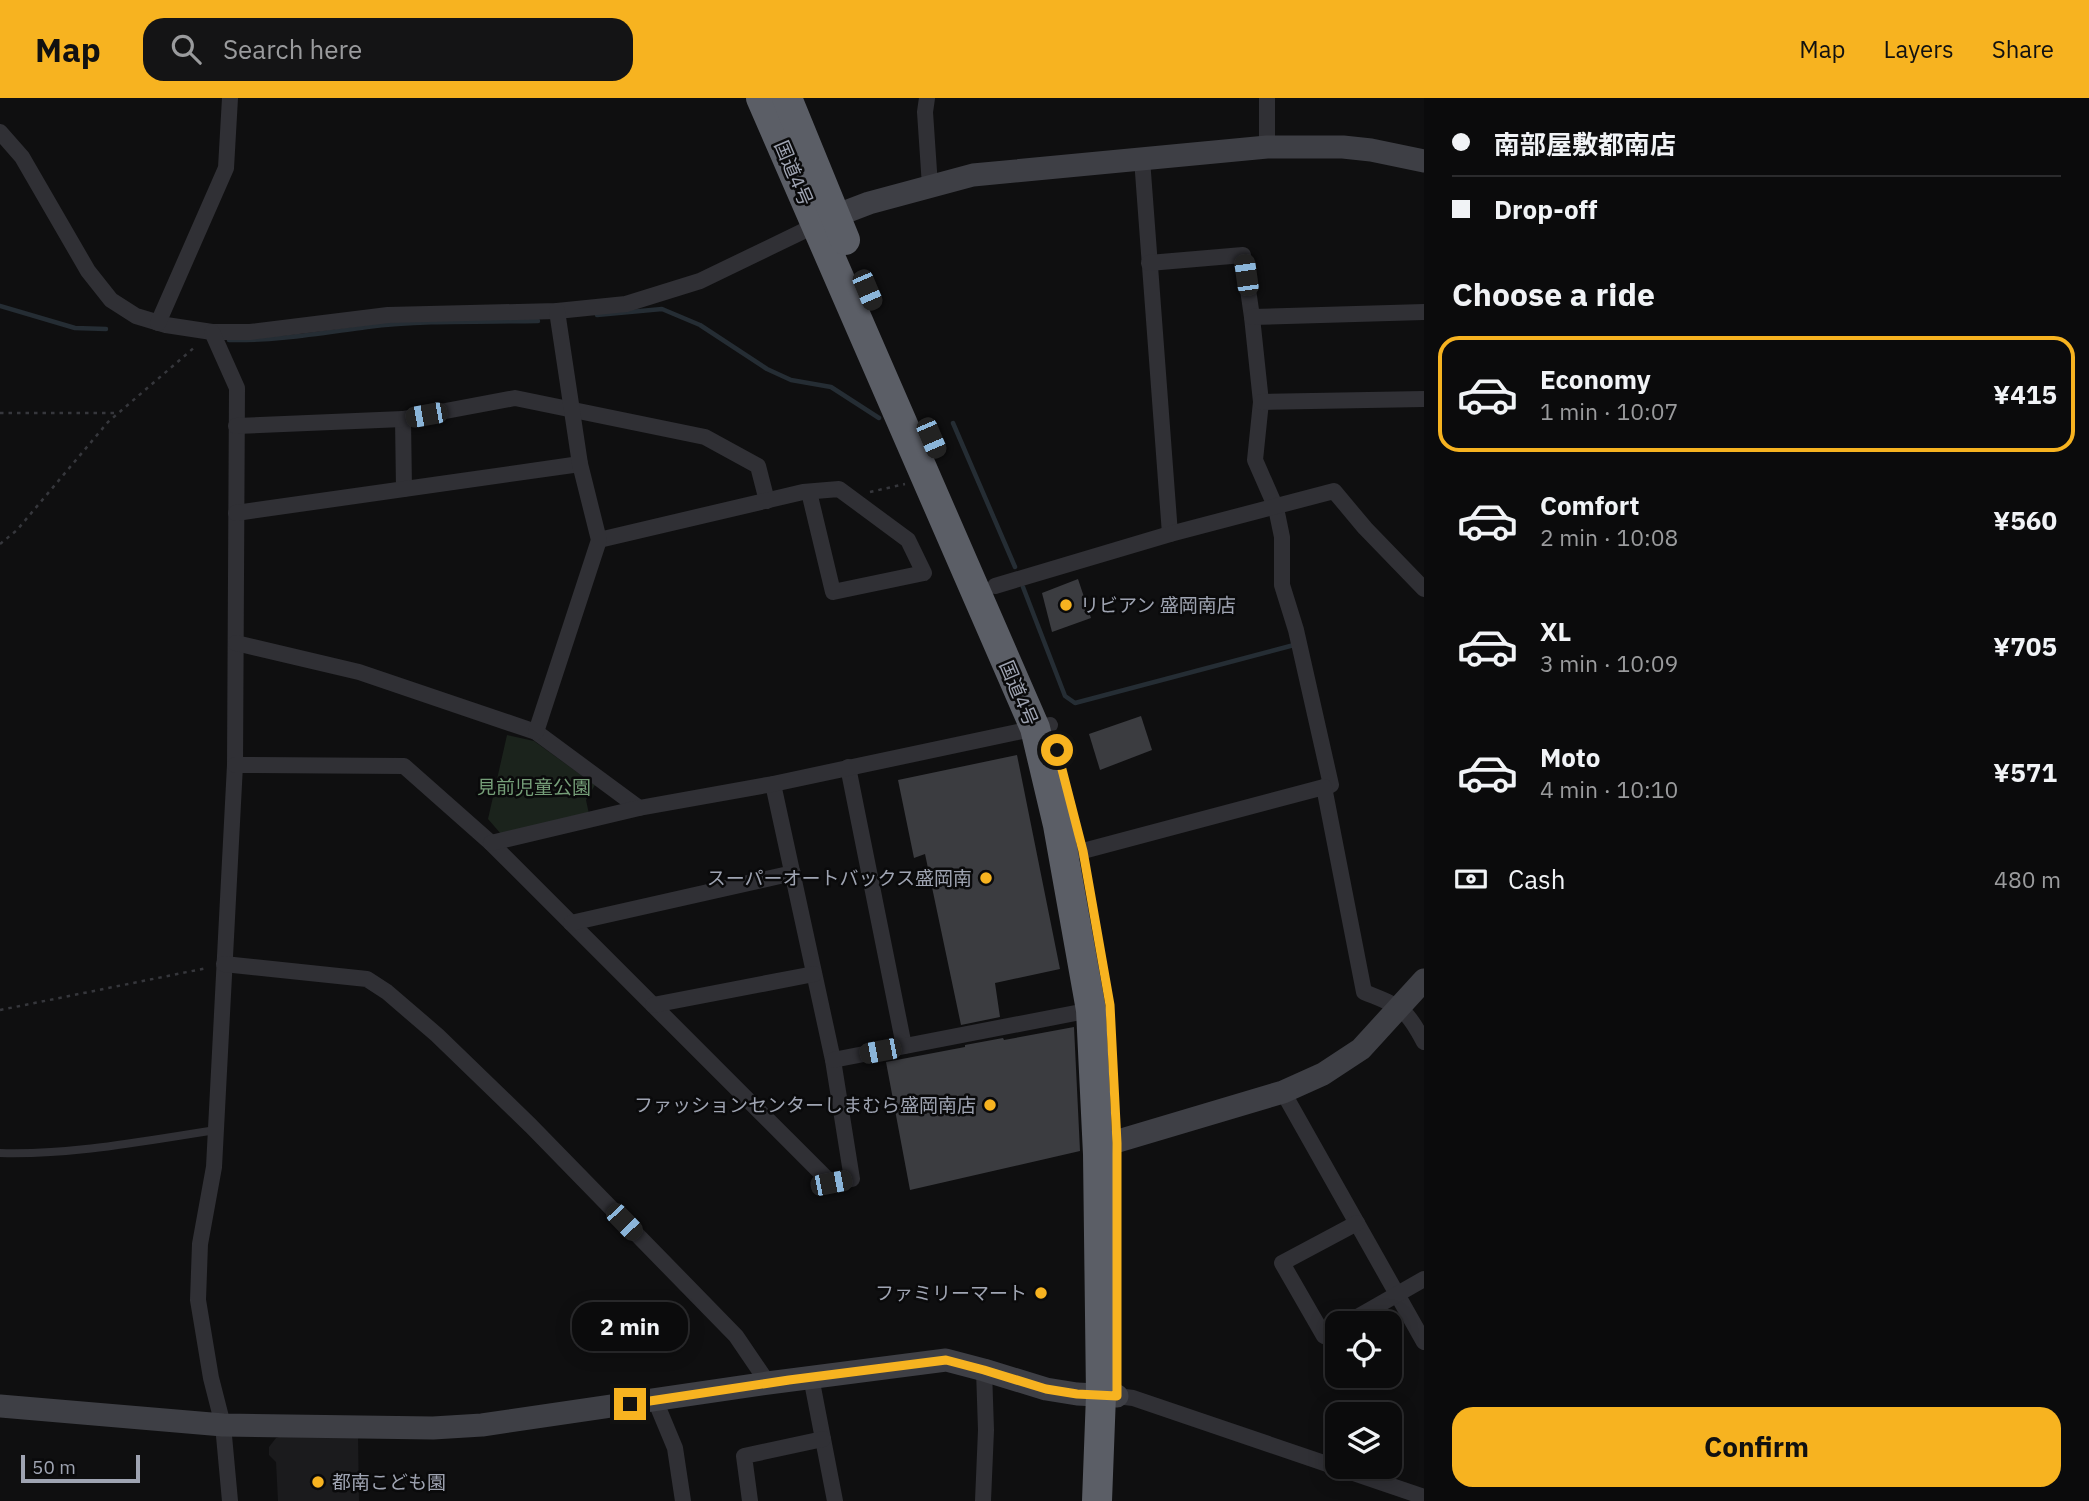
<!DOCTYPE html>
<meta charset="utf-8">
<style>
:root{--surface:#0b0b0c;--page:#141415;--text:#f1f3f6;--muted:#9a9b9d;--line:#2b2b2d;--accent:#f7b320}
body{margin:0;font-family:"IBM Plex Sans","Noto Sans JP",sans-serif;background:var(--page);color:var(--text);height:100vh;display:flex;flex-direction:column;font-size:26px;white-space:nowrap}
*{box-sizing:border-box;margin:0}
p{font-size:23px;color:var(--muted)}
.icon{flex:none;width:38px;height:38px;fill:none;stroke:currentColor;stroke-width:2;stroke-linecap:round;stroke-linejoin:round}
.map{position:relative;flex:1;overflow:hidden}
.panel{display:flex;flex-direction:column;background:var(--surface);width:665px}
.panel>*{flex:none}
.top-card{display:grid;align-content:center;height:154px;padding:0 28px;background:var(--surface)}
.buttons{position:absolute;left:1325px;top:1213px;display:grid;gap:14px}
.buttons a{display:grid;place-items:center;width:77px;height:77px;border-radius:14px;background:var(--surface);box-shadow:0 4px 18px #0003,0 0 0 2px var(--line);font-size:35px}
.scale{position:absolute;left:21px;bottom:18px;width:119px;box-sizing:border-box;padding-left:7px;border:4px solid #9fa4b2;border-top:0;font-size:19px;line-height:24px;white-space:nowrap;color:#9fa4b2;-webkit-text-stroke:5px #0a0a0b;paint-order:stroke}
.end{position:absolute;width:32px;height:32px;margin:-16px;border:9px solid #f7b320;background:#111;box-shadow:0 0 0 4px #111}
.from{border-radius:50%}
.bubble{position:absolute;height:49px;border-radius:21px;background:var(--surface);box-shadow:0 4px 18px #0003,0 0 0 2px var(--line);font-size:23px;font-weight:800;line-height:49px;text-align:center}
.car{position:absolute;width:21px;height:42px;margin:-21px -10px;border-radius:9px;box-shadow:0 0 5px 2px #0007;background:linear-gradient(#222 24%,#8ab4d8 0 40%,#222 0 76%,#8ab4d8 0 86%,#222 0)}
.top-card b{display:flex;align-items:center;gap:24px;height:66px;font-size:26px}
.top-card b+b{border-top:2px solid var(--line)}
.top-card i{width:18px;height:18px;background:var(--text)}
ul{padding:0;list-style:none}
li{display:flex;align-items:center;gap:21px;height:116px;margin:0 14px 10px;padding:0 14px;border:4px solid transparent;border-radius:21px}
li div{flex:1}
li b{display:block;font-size:26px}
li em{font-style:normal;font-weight:800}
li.selected{border-color:var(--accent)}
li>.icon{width:63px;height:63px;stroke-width:1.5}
h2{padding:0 28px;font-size:32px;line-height:84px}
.pay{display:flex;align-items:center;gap:18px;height:77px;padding:0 28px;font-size:26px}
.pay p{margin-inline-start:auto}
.action{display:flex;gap:14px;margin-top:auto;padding:14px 28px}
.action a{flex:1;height:80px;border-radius:21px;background:var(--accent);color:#111;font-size:28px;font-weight:800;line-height:80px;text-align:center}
header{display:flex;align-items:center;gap:42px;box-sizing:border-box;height:98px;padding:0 35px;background:var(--accent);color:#111}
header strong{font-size:33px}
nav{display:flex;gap:38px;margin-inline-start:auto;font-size:24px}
.search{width:490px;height:63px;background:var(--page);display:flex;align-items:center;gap:18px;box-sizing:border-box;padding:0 24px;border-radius:21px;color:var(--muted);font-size:26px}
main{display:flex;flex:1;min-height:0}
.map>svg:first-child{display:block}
.built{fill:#1b1b1d}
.green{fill:#1b231c}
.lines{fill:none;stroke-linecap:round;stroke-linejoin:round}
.stream{stroke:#252d34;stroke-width:4.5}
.building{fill:#3b3c40}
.path{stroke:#36373c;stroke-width:2.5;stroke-dasharray:3.5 5;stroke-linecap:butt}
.lane{stroke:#303035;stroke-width:8}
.street{stroke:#303035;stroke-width:16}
.secondary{stroke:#3e3f45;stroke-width:23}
.highway{stroke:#5b5e66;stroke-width:30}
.route{stroke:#f7b320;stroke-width:9}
.poi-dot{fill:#f7b320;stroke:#0a0a0b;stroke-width:2.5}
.labels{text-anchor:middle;stroke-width:5;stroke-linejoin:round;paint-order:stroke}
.street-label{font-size:19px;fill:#9fa4b2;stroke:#0a0a0b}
.poi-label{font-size:19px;fill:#9fa4b2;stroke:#0a0a0b;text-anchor:end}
.park-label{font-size:19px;fill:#759e78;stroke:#0a0a0b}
</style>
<header>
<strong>Map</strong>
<div class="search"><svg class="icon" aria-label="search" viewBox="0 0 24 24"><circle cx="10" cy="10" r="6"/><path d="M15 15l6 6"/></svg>Search here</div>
<nav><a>Map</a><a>Layers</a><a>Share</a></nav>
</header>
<main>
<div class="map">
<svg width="1424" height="1403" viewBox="0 0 1424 1403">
<rect width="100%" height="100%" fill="#0f0f10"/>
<polygon class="built" points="287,1336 358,1336 359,1403 278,1403 276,1364 269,1357 269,1349 276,1340"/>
<polygon class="green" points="507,637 534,643 595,687 586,702 589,716 501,736 488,721"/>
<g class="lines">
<g class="stream">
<polyline points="0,208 75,230 106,231"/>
<polyline points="597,217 662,211 700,227 767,271 791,282 831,289 879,320"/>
<path d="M 229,242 C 276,243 321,235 367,229 C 424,222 482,224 538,223"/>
<polyline points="953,325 1015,469"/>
<polyline points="1023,489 1065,598 1075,605 1294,547"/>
</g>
</g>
<g class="building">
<polygon points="1078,481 1091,520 1052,534 1042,495"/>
<polygon points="1141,618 1152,652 1100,672 1089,636"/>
<polygon points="1017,657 1060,871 995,885 1000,919 961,927 925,756 914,760 898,682"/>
<polygon points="1074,929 1080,1053 910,1092 886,964 965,949 965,947 1003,940 1004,942"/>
</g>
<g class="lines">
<g class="path">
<polyline points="0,315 118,315"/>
<polyline points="870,394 905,386"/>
<polyline points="0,446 17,432 108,324 196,248"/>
<polyline points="0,912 207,870"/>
</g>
<path class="lane" d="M 0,1055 C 73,1057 144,1043 216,1032"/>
<g class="street">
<polyline points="927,0 925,14 930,88"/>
<polyline points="1267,0 1267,49"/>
<polyline points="0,34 22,59 88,173 111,202 136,218 166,227 212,234 250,234 388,217 557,213 626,206 700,183 820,125"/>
<polyline points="1142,61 1170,436"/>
<polyline points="1149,165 1243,157 1252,219 1261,304 1255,362 1276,410 1282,439 1282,487 1296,532 1331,687 1324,689"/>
<polyline points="1252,219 1424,214"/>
<polyline points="158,225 226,70 230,0"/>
<polyline points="212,234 237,290 235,667 214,1069 200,1146 198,1202 211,1280 223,1327 230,1403"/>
<polyline points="1261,304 1424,301"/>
<polyline points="403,321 404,391"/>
<polyline points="236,328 403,321 515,300 705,339 758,368 767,403"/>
<polyline points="236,415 580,366"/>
<polyline points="599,442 803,394 839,391 908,442 924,475 833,494 809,394"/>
<polyline points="995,488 1170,436 1334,393 1365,430 1424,491"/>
<polyline points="236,545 359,574 536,634 639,710"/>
<polyline points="536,634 599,442 580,366 557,213"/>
<polyline points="235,667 404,668 491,745 831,1085 852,1081 833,962 773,686"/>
<polyline points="848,669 904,948"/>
<polyline points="491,745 639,710 773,686 1050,627"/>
<path d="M 1083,753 L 1324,689 L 1364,894 C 1400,909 1405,908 1424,944"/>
<polyline points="571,825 793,775"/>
<polyline points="224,866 367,881 387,894 437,937 531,1028 736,1238 768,1285"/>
<polyline points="653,907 814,876"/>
<polyline points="833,962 1091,912"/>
<polyline points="1283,994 1424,1244"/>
<polyline points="1347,1225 1424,1181"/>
<polyline points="1337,1231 1324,1238 1282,1165 1357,1125"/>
<polyline points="811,1279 835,1403"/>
<polyline points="1117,1298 1133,1300 1424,1399"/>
<polyline points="655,1302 675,1350 683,1403"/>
<polyline points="750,1403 744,1358 823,1341"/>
<polyline points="983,1403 986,1332 984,1272"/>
</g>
<g class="secondary">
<polyline points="835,118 869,105 973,77 1267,49 1343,49 1371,52 1424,63"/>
<polyline points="1098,1049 1283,994 1323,976 1361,951 1424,882"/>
<polyline points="0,1308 223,1327 433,1330 482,1327 768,1285 946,1262 984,1272 1046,1291 1077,1296 1117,1298"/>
</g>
<g class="highway">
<polyline points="761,0 1035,630 1058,727 1091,912 1098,1056 1101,1297 1097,1403"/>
<polyline points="787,0 845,142"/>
</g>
</g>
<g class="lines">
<polyline class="route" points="630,1306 789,1282 946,1262 984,1272 1046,1291 1077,1296 1117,1298 1117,1045 1110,907 1083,753 1057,652"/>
</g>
<g class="poi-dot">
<circle cx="1066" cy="507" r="7"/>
<circle cx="986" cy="780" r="7"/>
<circle cx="990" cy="1007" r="7"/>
<circle cx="1041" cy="1195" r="7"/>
<circle cx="318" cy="1384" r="7"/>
</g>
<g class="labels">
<g class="street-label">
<text transform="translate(794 75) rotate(67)" y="7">国道4号</text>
<text transform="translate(1019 595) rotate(67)" y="7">国道4号</text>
</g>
<g class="poi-label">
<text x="1080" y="514" text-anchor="start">リビアン 盛岡南店</text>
<text x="972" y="787">スーパーオートバックス盛岡南</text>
<text x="976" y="1014">ファッションセンターしまむら盛岡南店</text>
<text x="1027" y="1202">ファミリーマート</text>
<text x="332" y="1391" text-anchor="start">都南こども園</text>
</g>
<g class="park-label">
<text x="534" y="696">見前児童公園</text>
</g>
</g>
</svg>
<div class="buttons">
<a><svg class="icon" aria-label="locate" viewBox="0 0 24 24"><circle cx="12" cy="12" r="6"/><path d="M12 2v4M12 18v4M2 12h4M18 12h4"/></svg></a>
<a><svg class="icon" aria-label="layers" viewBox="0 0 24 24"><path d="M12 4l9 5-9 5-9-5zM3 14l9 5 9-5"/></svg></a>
</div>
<div class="scale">50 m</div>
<i class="end from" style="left:1057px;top:652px"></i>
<i class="end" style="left:630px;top:1306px"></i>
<div class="bubble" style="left:572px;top:1204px;width:116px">2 min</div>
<i class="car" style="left:1246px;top:177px;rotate:352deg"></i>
<i class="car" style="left:867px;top:192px;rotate:157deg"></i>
<i class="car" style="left:426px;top:317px;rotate:260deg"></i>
<i class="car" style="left:931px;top:340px;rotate:157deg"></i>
<i class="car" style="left:880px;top:953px;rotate:259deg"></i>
<i class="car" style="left:831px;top:1085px;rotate:79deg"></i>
<i class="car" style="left:624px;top:1124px;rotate:136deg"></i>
</div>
<section class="panel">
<div class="top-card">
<b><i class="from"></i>南部屋敷都南店</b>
<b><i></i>Drop-off</b>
</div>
<h2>Choose a ride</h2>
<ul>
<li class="selected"><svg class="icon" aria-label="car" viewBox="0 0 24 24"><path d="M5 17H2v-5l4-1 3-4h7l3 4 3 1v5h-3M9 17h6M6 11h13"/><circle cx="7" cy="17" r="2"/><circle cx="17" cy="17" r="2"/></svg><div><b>Economy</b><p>1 min · 10:07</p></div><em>¥415</em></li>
<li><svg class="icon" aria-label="car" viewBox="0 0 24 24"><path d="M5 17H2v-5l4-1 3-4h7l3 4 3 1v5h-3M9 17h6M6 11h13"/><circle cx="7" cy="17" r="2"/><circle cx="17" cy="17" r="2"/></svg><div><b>Comfort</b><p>2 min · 10:08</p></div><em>¥560</em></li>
<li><svg class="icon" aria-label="car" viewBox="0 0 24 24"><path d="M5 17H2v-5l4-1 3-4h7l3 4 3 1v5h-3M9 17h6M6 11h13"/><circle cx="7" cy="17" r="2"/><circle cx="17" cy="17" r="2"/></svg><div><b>XL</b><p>3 min · 10:09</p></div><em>¥705</em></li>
<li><svg class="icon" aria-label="car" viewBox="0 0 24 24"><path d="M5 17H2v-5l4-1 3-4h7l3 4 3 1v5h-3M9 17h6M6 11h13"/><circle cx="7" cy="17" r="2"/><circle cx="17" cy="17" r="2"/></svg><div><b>Moto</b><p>4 min · 10:10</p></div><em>¥571</em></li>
</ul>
<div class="pay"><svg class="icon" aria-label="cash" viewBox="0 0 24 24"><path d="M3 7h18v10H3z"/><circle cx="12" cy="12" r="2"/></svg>Cash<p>480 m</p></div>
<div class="action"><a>Confirm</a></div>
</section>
</main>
